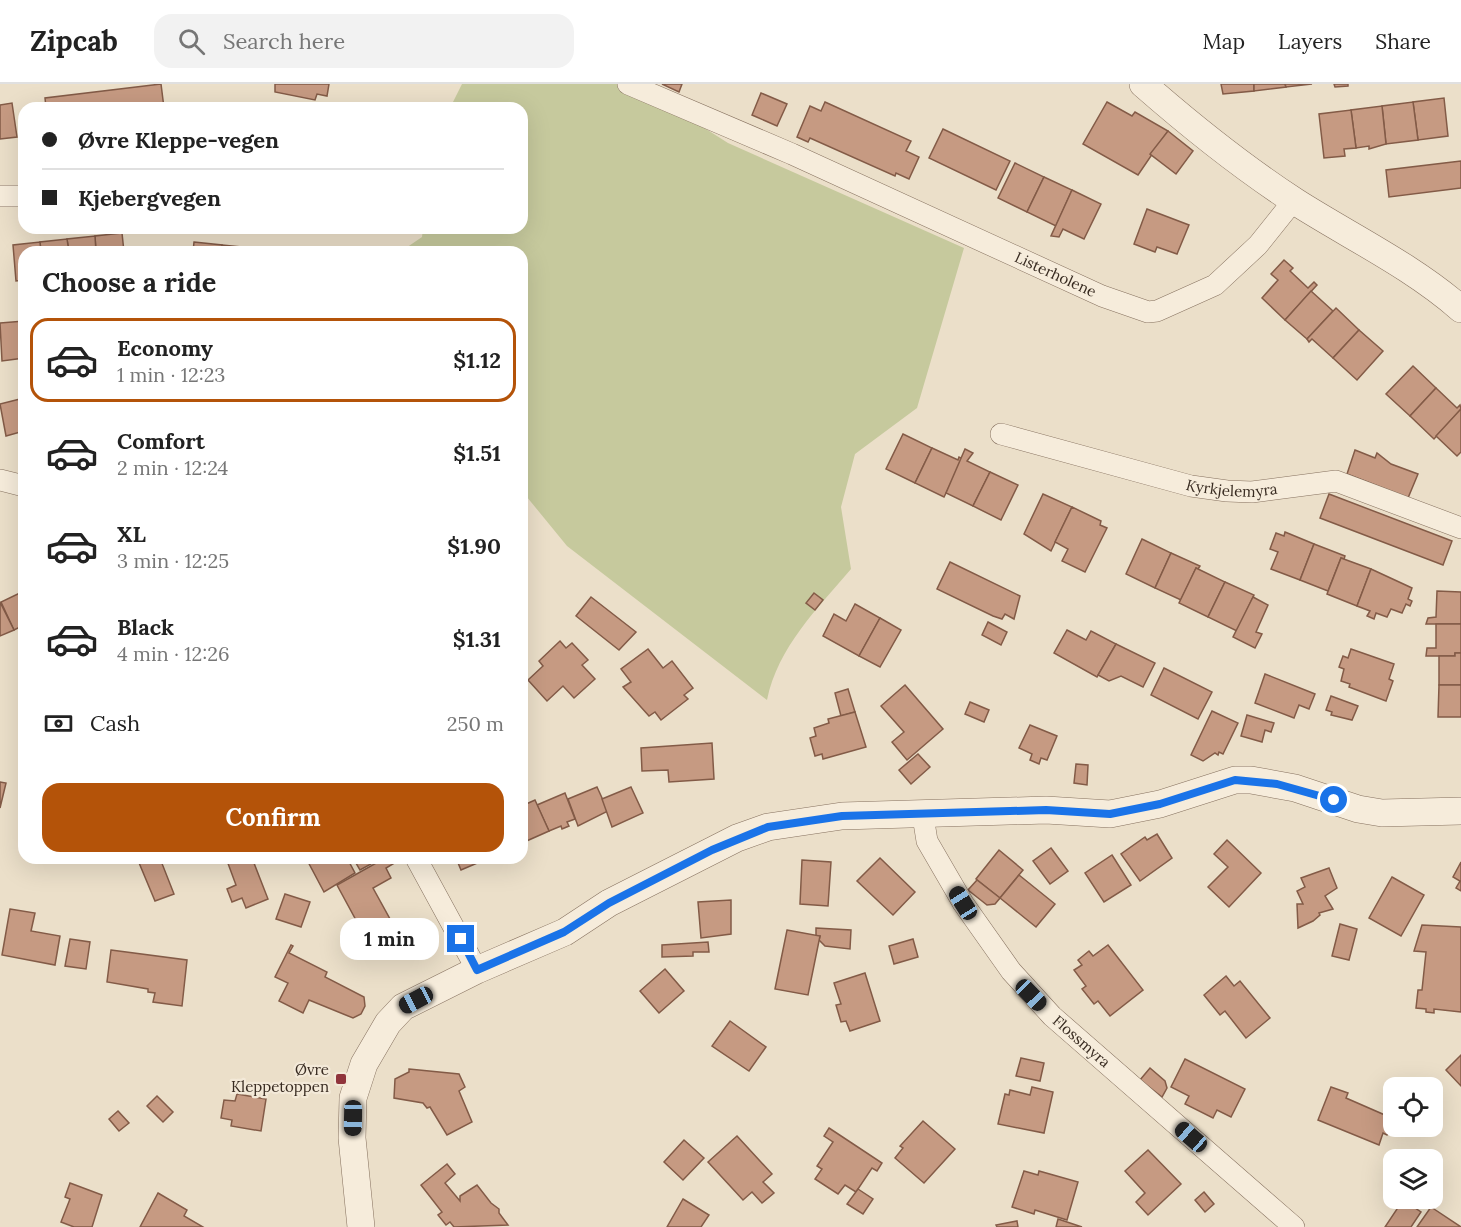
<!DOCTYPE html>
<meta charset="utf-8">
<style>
:root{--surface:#fff;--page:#f2f2f2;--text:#222;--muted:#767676;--line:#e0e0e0;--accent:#b45309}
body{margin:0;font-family:Lora,serif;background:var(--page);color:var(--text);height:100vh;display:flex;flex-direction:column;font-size:22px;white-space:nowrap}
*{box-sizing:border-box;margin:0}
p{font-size:20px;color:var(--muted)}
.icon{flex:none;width:33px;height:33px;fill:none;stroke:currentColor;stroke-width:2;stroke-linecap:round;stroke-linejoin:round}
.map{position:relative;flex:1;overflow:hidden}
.details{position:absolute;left:18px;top:162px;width:510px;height:618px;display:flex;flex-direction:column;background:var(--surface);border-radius:18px;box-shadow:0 6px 24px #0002}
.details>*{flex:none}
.banner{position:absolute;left:18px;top:18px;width:510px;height:132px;border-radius:18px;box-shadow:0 6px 24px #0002;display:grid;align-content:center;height:132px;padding:0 24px;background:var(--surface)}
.buttons{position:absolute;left:1383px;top:993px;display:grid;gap:12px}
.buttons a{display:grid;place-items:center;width:60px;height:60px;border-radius:12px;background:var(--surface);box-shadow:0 6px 24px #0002;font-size:30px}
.end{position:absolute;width:27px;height:27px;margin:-14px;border:8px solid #1a73e8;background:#fff;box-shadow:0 0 0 3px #fff}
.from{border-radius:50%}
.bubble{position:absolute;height:42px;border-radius:18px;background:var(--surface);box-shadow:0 6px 24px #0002;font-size:20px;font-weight:800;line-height:42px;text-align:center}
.car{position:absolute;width:18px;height:36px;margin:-18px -9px;border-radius:8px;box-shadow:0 0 4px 2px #0007;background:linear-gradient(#222 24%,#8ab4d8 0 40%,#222 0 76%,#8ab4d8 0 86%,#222 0)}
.banner b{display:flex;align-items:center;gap:21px;height:57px;font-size:22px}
.banner b+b{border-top:2px solid var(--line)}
.banner i{width:15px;height:15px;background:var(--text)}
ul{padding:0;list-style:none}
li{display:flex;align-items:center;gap:18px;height:84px;margin:0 12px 9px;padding:0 12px;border:3px solid transparent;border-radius:18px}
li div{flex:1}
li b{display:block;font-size:22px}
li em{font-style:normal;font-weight:800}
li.current{border-color:var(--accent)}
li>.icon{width:54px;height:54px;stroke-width:1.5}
h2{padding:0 24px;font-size:27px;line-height:72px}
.pay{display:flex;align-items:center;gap:15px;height:66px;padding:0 24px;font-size:22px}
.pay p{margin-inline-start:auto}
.button{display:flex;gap:12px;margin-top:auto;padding:12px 24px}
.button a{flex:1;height:69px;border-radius:18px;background:var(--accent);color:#fff;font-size:24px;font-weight:800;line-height:69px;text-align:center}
header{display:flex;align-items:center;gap:36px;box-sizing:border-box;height:84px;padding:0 30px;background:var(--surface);border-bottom:2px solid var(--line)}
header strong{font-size:28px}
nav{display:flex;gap:33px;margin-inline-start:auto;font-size:21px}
.search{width:420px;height:54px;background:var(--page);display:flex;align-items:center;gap:15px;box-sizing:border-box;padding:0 21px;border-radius:18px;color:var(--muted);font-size:22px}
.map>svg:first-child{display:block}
.green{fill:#c6c99d}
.building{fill:#c69a82;stroke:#835b47;stroke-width:1.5}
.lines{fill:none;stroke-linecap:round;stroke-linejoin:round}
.minor-casing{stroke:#86715f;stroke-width:22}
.tertiary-casing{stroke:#86715f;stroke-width:28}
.minor{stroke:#f6ecdb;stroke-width:21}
.tertiary{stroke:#f6ecdb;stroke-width:27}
.route{stroke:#1a73e8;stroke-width:8}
.poi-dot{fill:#90343b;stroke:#f3e9d8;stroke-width:2}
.labels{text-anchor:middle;stroke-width:4.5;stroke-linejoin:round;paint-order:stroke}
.street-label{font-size:15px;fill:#382b21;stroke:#f3e9d8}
.poi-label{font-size:15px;fill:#382b21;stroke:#f3e9d8;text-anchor:end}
</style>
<header>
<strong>Zipcab</strong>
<div class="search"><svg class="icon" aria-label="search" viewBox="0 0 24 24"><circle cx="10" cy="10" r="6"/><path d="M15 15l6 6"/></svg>Search here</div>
<nav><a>Map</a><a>Layers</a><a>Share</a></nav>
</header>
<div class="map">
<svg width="1461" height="1143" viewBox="0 0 1461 1143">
<rect width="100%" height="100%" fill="#ebdfc9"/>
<path class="green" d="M 462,0 L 635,0 L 728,59 L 964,164 L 917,324 L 855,370 L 841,423 L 851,485 C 817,525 778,563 767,616 L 567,462 L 522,407 L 522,168 L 400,168 L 422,153 L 423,144 L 522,144 L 522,24 L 450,24 Z"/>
<g class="building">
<polygon points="161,0 164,24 46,24 45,14"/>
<polygon points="275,0 329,0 327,12 317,10 315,16 275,8"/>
<polygon points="662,0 682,0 679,8"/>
<polygon points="1221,0 1254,0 1254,7 1223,10"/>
<polygon points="1254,0 1285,0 1286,3 1254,7"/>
<polygon points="1285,0 1312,0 1286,3"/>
<polygon points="1334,0 1348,0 1348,2 1335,3"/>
<polygon points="761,9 787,20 777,42 752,31"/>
<polygon points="1444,14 1448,52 1418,56 1413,18"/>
<polygon points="825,18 911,57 906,67 919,73 909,95 896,89 895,92 810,54 808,58 797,53 810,22 821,27"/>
<polygon points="1107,18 1132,32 1135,28 1168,47 1138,91 1083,60"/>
<polygon points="1413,18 1418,56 1386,60 1382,22"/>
<polygon points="12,19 17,53 0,55 0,21"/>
<polygon points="1382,22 1386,60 1369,65 1369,62 1356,64 1351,26"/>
<polygon points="1351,26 1356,64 1344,65 1345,72 1324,74 1319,30"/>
<polygon points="943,45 1010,77 996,106 929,74"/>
<polygon points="1168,47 1193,67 1176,90 1150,70"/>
<polygon points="1461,77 1461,104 1389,113 1386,86"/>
<polygon points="1015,79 1044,93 1027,128 998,114"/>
<polygon points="1044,93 1072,106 1056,142 1027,128"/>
<polygon points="1072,106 1101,120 1084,155 1063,145 1059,153 1051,152"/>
<polygon points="1147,125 1189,141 1177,170 1157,163 1155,168 1134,160"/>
<polygon points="122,149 124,168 96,168 95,152"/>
<polygon points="95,152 96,168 69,168 67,155"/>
<polygon points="67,155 69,168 41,168 40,158"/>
<polygon points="40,158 41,168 24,168 24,196 16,197 13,161"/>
<polygon points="194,158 222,161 222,168 193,168"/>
<polygon points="222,161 251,164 251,168 222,168"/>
<polygon points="251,164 279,167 279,168 251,168"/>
<polygon points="1284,176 1293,184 1290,187 1308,204 1314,198 1317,201 1285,236 1262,214 1278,196 1271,190"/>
<polygon points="1311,207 1333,227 1307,255 1285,236"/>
<polygon points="1336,224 1359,246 1333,274 1312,255 1309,258 1307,255"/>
<polygon points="24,237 24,274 2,277 0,239"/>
<polygon points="1359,246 1383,267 1357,296 1333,274"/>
<polygon points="1413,282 1436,304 1410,332 1386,310"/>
<polygon points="1436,304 1457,324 1460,321 1461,325 1434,355 1410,332"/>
<polygon points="24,314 24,347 6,352 0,320"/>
<polygon points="1461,325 1461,368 1457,372 1436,352"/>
<polygon points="903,350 932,364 915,399 886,385"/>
<polygon points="932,364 958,376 959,373 963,375 944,413 915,399"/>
<polygon points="965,365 973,369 967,377 990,388 973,422 946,409"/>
<polygon points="1355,366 1375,374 1377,369 1391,380 1418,390 1408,414 1347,390"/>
<polygon points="990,388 1018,401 1001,436 973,422"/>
<polygon points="1043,410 1072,423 1051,467 1024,450"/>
<polygon points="1329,410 1452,457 1443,481 1320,434"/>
<polygon points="1072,423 1101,437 1100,441 1107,444 1085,488 1062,477 1068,465 1055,458"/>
<polygon points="1285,448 1314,460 1300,496 1271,485 1278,468 1270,465 1276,449 1284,452"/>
<polygon points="1142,455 1171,469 1155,504 1126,490"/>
<polygon points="1314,460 1345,472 1344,475 1341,474 1328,507 1300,496"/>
<polygon points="1171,469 1200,482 1198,485 1196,484 1181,516 1155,504"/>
<polygon points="1341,474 1371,485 1357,522 1327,510"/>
<polygon points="950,478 1020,512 1014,535 1005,530 1002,535 993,532 937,505"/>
<polygon points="1196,484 1225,498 1208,533 1179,519"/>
<polygon points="1371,485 1412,504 1408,515 1412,517 1410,522 1406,520 1402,529 1391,525 1387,533 1376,529 1374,535 1367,532 1370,527 1357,522"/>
<polygon points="1225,498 1254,511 1237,547 1208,533"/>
<polygon points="24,507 24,541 14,546 1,518"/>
<polygon points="1437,507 1461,508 1461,540 1426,540 1428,534 1436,533"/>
<polygon points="814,509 823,516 815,526 806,519"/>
<polygon points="591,513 636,548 619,566 576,532"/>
<polygon points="1253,513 1268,521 1256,548 1262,550 1255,564 1233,553"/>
<polygon points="0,518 14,546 0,552"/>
<polygon points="855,520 880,534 859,572 823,552 834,530 846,537"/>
<polygon points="880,534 901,546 880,583 859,572"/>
<polygon points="988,538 1007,548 1001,561 982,551"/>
<polygon points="1436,540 1461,540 1461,569 1455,569 1455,572 1426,572 1427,564 1436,564"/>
<polygon points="1067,546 1086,556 1091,547 1116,560 1097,593 1054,569"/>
<polygon points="560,557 566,564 572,559 588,576 582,581 595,595 574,614 563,602 547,617 528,596 543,582 539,577"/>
<polygon points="1116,560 1155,579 1143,603 1121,592 1109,597 1098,591"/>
<polygon points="648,565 663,584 672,577 693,604 684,611 688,615 661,636 655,628 649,632 623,603 631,598 621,585"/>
<polygon points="1351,565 1394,580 1389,595 1393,597 1386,617 1349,603 1350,600 1341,597 1344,585 1339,583 1343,572 1348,574"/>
<polygon points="1455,569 1461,569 1461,601 1439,601 1439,572 1455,572"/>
<polygon points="1164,584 1212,608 1198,635 1151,611"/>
<polygon points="1265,590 1315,610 1309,625 1299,621 1294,634 1255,619"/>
<polygon points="905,601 943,645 907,676 892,658 904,648 881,622"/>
<polygon points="1439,601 1461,601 1461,633 1438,633"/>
<polygon points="848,605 855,628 841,632 835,609"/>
<polygon points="1331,612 1358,622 1352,636 1331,631 1332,628 1326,626"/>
<polygon points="970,618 989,626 984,638 965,630"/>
<polygon points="1212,627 1238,639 1223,670 1219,668 1218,671 1215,669 1203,677 1191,671"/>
<polygon points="855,628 866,663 823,675 822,670 815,672 810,654 816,652 814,644 829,639 828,635"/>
<polygon points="1247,631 1274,639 1271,648 1265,646 1262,658 1241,652"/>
<polygon points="1030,641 1057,652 1047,676 1041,674 1039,680 1030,676 1032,670 1019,664"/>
<polygon points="712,659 714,695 669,698 668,686 642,687 641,664"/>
<polygon points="918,670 930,683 911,700 899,686"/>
<polygon points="1076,680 1088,681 1087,701 1074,699"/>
<polygon points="0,698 6,699 0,724"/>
<polygon points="597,703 608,727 578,742 568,715"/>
<polygon points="631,703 643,729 612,743 602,715"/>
<polygon points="565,709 575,735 567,738 569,742 562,745 561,742 549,747 537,721"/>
<polygon points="535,716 549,747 522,759 522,728 526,726 524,721"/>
<polygon points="1157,750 1172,774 1140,797 1121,770 1145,753 1147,756"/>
<polygon points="1227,756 1261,789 1229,823 1208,803 1228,783 1214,770"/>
<polygon points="1051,764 1068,787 1050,800 1033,777"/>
<polygon points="999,766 1023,786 1000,814 976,795"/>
<polygon points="1112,771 1131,801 1104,818 1085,789"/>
<polygon points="137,774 168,774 161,777 174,810 155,817"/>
<polygon points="226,774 252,774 268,815 246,824 242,814 232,818 227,805 236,801"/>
<polygon points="306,774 347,774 355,789 324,808"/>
<polygon points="365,774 368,774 371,780 360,786 356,779"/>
<polygon points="385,774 397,774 398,777 386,784 391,794 373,804 390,835 363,849 337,801"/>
<polygon points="456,774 489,774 461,786"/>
<polygon points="880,774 915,808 893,831 857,797"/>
<polygon points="802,776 831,778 828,822 800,820"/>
<polygon points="1461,778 1461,807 1456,804 1460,797 1453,793"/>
<polygon points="1329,784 1337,804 1325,812 1333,825 1319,829 1320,831 1313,837 1298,844 1297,820 1303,820 1297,807 1305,803 1301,794"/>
<polygon points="1019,791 1055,820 1036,843 1000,814"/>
<polygon points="1392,793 1424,811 1401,852 1369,834"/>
<polygon points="977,796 1000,814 995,820 987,821 968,806"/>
<polygon points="285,810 310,818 301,843 276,835"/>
<polygon points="731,816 731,850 701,854 698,818"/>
<polygon points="10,825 35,829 31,847 60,852 55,881 2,871"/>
<polygon points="1340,840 1357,845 1349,876 1332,872"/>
<polygon points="1422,841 1461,843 1461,928 1434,925 1434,929 1426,928 1426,925 1416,924 1418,906 1422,906 1426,868 1414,867"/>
<polygon points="816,844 851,846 850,865 825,862 819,856 820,852 816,852"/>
<polygon points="787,846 820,852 808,911 775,905"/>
<polygon points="70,855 90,858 86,885 65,882"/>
<polygon points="913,855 918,873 894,880 889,862"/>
<polygon points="708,858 709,868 693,868 693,872 662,873 662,861"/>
<polygon points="291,861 293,862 289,869 327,888 325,893 364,913 365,922 361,930 353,934 309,916 303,929 279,917 288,899 275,893"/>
<polygon points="1108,861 1143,906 1110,932 1098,917 1094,920 1082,905 1086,902 1074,886 1082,881 1078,876 1089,867 1093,872"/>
<polygon points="111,866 187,876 182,922 153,918 155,909 148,908 148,905 107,898"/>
<polygon points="665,885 684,907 659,929 640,907"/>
<polygon points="865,889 880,937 850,947 846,937 841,938 836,921 841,920 834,899"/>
<polygon points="1226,892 1234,902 1240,897 1270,934 1246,954 1225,927 1220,931 1204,911"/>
<polygon points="730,937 766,963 749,987 712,962"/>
<polygon points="1461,971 1461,1002 1446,986"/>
<polygon points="1021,974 1044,979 1040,997 1016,992"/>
<polygon points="1185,975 1245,1005 1231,1033 1217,1026 1213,1034 1185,1020 1189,1012 1171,1003"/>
<polygon points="1150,984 1165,997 1167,1004 1162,1013 1140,996"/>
<polygon points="409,985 459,990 465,1003 459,1007 472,1038 447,1051 430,1023 427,1024 423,1019 394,1014 395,995 409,988"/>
<polygon points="1032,1003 1053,1008 1044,1049 998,1040 1005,1010 1009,1011 1010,1006 1030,1011"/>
<polygon points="1331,1003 1348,1009 1346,1014 1394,1035 1387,1051 1383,1049 1379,1061 1318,1036"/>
<polygon points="237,1010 266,1015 261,1047 231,1042 232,1036 221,1034 224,1016 235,1017"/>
<polygon points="157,1012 173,1028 163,1038 147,1022"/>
<polygon points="118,1027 129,1039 119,1047 109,1035"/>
<polygon points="923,1037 955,1065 924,1099 895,1074 903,1064 900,1062"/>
<polygon points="829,1044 882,1079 877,1087 872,1084 856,1108 845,1101 838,1110 815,1095 822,1085 817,1082 833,1058 824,1052"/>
<polygon points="737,1052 772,1090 763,1098 774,1109 762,1119 752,1108 743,1116 708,1078"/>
<polygon points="684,1056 704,1074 683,1096 664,1078"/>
<polygon points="1148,1066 1181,1100 1148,1131 1136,1118 1145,1109 1125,1087"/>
<polygon points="447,1080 455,1090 445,1099 460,1117 460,1112 477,1101 491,1119 499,1125 499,1129 508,1141 454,1143 450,1138 446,1141 438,1131 442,1128 421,1101"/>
<polygon points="1024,1087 1038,1091 1039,1087 1078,1098 1067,1136 1035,1126 1034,1130 1012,1123"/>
<polygon points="70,1099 102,1111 92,1143 74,1143 61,1138 70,1115 65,1113"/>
<polygon points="858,1105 873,1115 863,1130 847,1120"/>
<polygon points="1204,1108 1214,1120 1205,1128 1195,1116"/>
<polygon points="158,1109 187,1126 184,1132 203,1143 140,1143"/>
<polygon points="683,1115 709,1131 701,1143 667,1143"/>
<polygon points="1403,1116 1421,1128 1411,1143 1385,1143"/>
<polygon points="1431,1123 1461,1143 1417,1143"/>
<polygon points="1058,1135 1082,1143 1056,1143"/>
<polygon points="1017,1137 1018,1143 997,1143 996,1141"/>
</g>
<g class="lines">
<g class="minor-casing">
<g id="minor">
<path id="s1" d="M 628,0 L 792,70 L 1102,212 L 1148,228 L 1157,227 L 1215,201 L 1258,161 L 1294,116"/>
<polyline points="0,112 24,112"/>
<path id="s2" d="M 1001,350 L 1191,402 L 1227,407 L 1252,408 L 1336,397 L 1461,444"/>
<polyline points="0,396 24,402"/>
<path id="s3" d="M 923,732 L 927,757 L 963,819 L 1011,887 L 1052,932 L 1294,1143"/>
<polyline points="416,774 477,886"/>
</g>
</g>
<g class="tertiary-casing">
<g id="tertiary">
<path d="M 1143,0 C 1191,42 1242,83 1296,118 C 1351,153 1412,182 1461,225"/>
<polyline points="361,1143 352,1054 353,1014 364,980 388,939 403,923 477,886 565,848 609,819 737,754 768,743 842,732 1046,726 1110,730 1160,720 1235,696 1251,696 1295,704 1358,725 1382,729 1461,727"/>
</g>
</g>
<use href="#minor" class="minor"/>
<use href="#tertiary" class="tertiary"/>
</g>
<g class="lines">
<polyline class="route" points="461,855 477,886 564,848 609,819 712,766 768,743 842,732 1046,726 1110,730 1160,720 1235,696 1277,700 1334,716"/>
</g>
<rect class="poi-dot" x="335" y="989" width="12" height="12" rx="3"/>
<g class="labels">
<g class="street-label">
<text dy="5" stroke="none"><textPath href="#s1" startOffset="468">Listerholene</textPath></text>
<text dy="5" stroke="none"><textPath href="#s2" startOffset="238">Kyrkjelemyra</textPath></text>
<text dy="5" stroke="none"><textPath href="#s3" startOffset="280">Flossmyra</textPath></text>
</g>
<g class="poi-label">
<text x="329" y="991">Øvre<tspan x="329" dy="17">Kleppetoppen</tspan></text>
</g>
</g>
</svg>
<div class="buttons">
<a><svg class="icon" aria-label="locate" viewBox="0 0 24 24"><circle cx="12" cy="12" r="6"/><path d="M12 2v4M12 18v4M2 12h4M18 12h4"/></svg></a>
<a><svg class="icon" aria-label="layers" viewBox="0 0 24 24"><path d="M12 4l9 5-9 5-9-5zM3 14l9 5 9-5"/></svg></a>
</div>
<i class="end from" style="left:1334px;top:716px"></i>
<i class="end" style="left:461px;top:855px"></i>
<div class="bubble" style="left:340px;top:834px;width:99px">1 min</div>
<i class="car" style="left:963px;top:819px;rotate:328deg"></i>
<i class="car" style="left:1031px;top:911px;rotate:136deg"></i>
<i class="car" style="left:416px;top:916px;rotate:242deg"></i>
<i class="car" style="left:353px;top:1034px;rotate:181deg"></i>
<i class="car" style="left:1191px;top:1053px;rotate:311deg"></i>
<div class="banner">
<b><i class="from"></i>Øvre Kleppe-vegen</b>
<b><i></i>Kjebergvegen</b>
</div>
<section class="details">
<h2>Choose a ride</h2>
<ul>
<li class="current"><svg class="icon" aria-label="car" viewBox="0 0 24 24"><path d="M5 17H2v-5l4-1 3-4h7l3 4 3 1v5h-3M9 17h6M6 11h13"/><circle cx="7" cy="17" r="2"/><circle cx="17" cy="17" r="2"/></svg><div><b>Economy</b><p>1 min · 12:23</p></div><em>$1.12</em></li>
<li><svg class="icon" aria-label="car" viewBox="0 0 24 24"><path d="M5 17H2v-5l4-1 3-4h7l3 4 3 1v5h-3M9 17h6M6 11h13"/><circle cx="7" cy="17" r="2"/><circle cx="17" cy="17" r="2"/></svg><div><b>Comfort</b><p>2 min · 12:24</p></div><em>$1.51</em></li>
<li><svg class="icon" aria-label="car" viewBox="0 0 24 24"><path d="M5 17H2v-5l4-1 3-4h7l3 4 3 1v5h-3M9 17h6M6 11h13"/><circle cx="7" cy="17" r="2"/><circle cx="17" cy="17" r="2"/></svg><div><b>XL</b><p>3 min · 12:25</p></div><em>$1.90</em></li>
<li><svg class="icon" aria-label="car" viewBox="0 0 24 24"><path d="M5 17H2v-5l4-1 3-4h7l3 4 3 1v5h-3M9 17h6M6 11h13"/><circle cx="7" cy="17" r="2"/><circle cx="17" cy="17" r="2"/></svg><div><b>Black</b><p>4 min · 12:26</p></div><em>$1.31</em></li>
</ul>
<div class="pay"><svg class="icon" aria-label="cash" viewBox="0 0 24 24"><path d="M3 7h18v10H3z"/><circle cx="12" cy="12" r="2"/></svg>Cash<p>250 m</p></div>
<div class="button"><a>Confirm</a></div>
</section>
</div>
